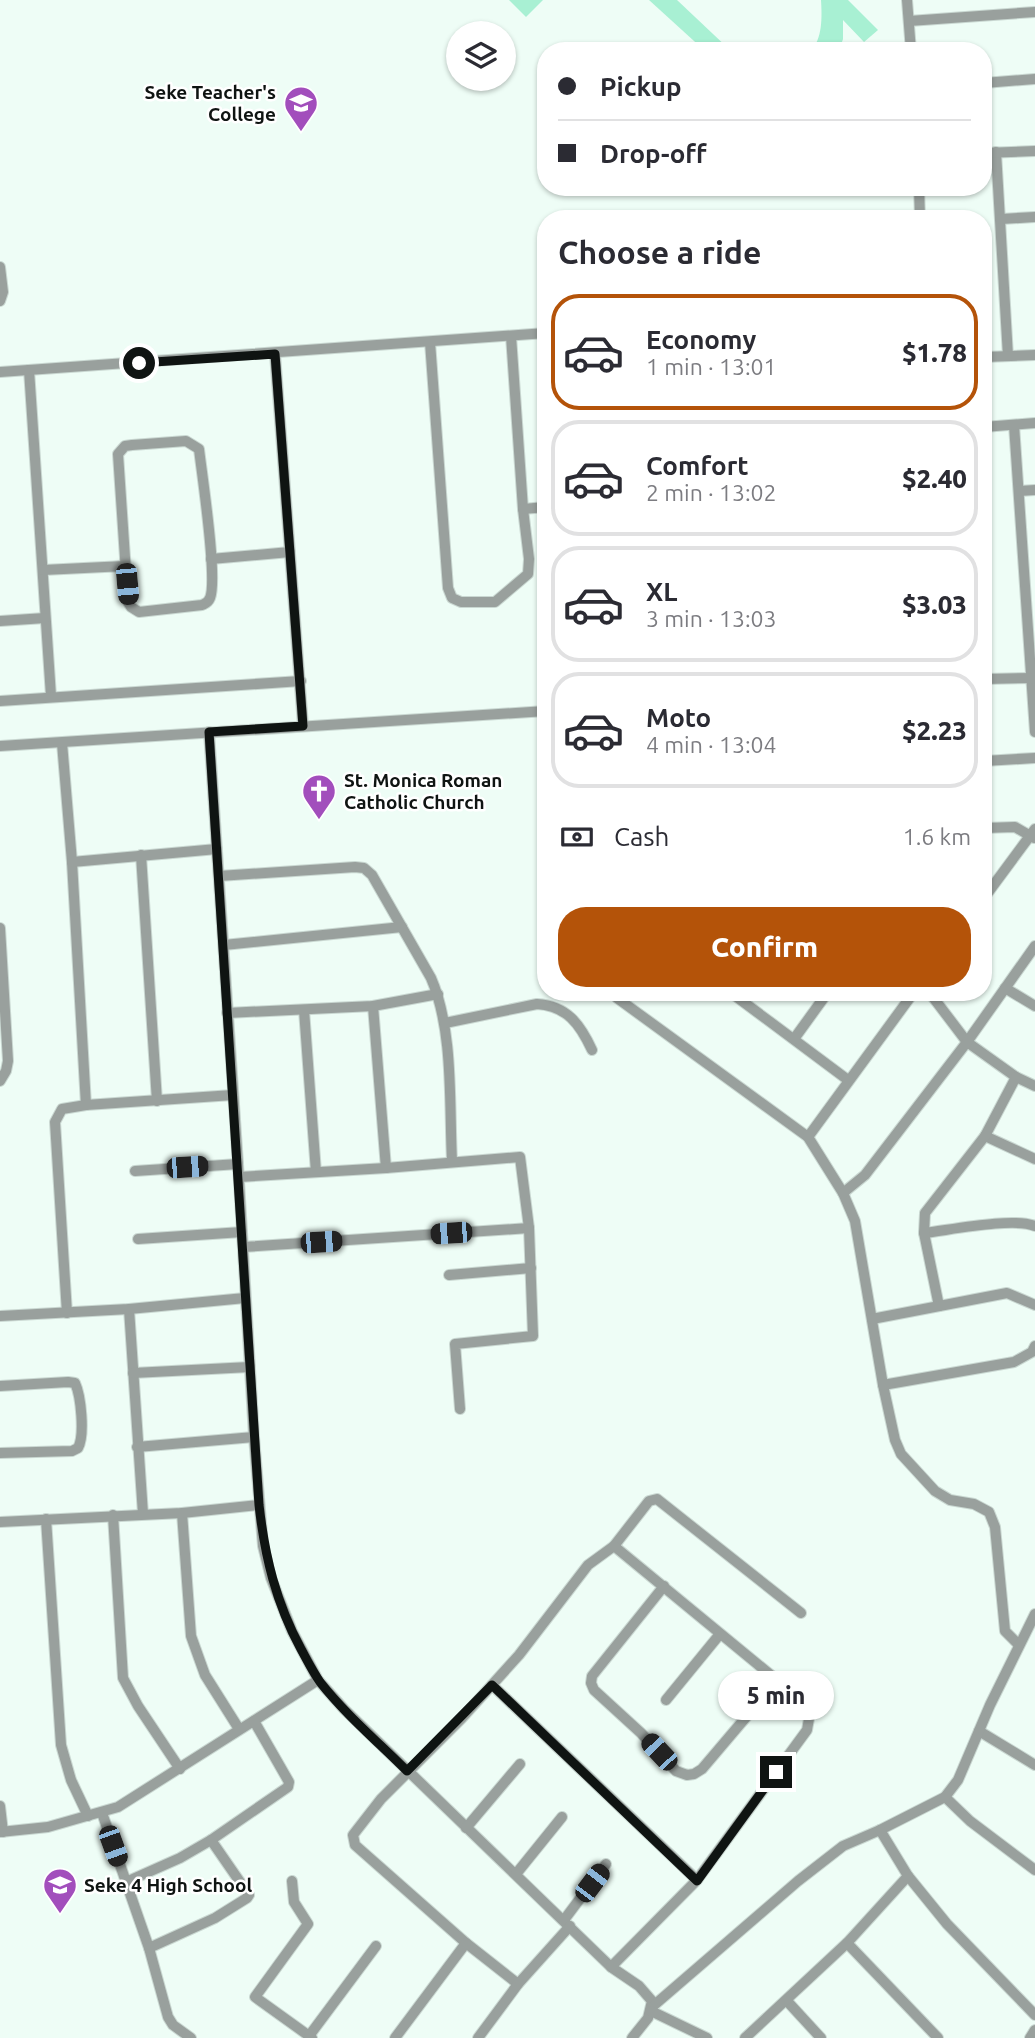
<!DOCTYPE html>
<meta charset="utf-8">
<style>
:root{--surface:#fff;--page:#f7f7f7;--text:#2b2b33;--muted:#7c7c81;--line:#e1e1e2;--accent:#b45309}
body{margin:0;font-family:Ubuntu,sans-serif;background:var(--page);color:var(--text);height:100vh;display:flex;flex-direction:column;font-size:26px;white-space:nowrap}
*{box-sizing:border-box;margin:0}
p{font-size:23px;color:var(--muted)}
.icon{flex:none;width:38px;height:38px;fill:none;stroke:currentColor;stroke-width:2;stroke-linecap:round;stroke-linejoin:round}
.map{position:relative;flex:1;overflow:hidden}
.side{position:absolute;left:537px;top:210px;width:455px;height:791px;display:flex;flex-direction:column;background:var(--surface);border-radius:28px;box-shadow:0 2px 5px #0004}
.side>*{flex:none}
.guide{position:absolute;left:537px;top:42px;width:455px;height:154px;border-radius:28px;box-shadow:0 2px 5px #0004;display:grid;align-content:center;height:154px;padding:0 21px;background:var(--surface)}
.buttons{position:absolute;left:446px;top:21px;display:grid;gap:14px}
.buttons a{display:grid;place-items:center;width:70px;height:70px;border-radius:50%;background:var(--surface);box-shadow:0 2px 5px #0004;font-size:35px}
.end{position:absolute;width:32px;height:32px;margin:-16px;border:9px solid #0f1412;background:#fff;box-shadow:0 0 0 4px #fff}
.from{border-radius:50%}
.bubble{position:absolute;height:49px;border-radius:24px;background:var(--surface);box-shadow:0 2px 5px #0004;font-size:23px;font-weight:800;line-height:49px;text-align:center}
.car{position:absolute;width:21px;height:42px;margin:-21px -10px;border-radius:9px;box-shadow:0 0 5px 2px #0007;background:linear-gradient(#222 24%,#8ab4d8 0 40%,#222 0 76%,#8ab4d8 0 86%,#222 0)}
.guide b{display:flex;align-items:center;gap:24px;height:66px;font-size:26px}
.guide b+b{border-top:2px solid var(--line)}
.guide i{width:18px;height:18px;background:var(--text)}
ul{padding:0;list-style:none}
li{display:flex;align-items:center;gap:21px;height:116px;margin:0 14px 10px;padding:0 7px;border:4px solid var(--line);border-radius:28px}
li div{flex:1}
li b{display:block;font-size:26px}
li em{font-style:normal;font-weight:800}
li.on{border-color:var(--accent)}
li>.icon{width:63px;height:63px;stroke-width:1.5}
h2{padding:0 21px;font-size:32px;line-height:84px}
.pay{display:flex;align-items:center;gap:18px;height:77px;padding:0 21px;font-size:26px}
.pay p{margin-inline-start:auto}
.primary-button{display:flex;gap:14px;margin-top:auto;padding:14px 21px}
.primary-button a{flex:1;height:80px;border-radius:28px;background:var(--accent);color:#fff;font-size:28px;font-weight:800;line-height:80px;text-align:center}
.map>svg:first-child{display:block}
.pitch{fill:#a8f0d3}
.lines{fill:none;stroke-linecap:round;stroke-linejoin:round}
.minor-casing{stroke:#cad8d2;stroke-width:12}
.minor{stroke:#99a09d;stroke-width:10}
.route{stroke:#0f1412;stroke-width:9}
.labels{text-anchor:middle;stroke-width:5;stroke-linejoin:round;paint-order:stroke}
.poi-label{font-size:19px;font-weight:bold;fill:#0f1412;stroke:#fff;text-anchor:start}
</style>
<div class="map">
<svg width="1035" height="2038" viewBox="0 0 1035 2038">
<rect width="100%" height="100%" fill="#eefdf6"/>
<g class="pitch">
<polygon points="509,0 543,0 526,17"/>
<polygon points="649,0 677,0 731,51 705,51"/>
<path d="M 821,0 L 848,0 L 878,30 L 864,42 L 843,20 L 843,39 L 839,51 L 810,51 C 823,40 822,16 821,0 Z"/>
</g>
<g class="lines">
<g class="minor-casing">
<g id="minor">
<polyline points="907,0 911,51"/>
<polyline points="909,21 1035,12"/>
<polyline points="984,83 1035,79"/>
<polyline points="996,152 1008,356"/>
<polyline points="984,153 1035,151"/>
<polyline points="919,187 920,219"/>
<polyline points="1001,219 1035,217"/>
<polyline points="0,267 3,292 0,301"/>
<polyline points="430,342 448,588 452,598 461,602 495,602 528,574 529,559 523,509 511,336"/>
<polyline points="275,354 303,726"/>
<polyline points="984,357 1035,355"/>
<polyline points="29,370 51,696"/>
<polyline points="0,372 546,333"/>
<polyline points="1014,425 1035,732"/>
<polyline points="984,427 1035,423"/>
<path d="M 186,441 L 199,449 C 202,475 218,579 210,598 C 208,603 206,603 202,605 L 139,612 L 131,607 L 128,602 L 118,454 L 125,446 L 132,445 Z"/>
<polyline points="1019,491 1035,490"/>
<polyline points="523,509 546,507"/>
<polyline points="211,559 290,552"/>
<polyline points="43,570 125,566"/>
<polyline points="0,621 45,618"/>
<polyline points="984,679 1035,678"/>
<polyline points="0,701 301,681"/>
<polyline points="209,732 238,1164 254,1437 263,1546 271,1578 292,1631 318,1680 344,1709 611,1967 639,1986 652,2001 648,2018 632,2038"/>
<polyline points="62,743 72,862 86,1105"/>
<polyline points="0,746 546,711"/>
<polyline points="984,761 1035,758"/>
<polyline points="984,828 1015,827 1034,838"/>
<polyline points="141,855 157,1101"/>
<polyline points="72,862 217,849"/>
<path d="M 219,876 L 355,867 L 364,868 L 372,875 L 431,978 C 454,1031 449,1104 452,1161"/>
<polyline points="984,898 1035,829"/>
<polyline points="0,928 8,1061 6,1071 0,1081"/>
<polyline points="224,945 402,927"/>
<polyline points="1005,988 1035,1006"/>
<polyline points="613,992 617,998 808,1137 843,1193 855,1221 883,1385 895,1440 901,1454 935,1491 950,1500 974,1504 989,1512 995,1527 1005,1631 1019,1645"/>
<polyline points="730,992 848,1080"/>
<polyline points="929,992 967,1042 1016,1077 1035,1086"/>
<polyline points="373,1006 386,1168"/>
<polyline points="304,1010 316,1172"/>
<polyline points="227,1013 373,1006 438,994"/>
<path d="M 445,1023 L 537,1004 C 567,1006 580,1024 592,1050"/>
<polyline points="794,1039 828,992"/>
<polyline points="985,1136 1035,1159"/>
<polyline points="808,1137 914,992"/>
<polyline points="135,1171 238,1164"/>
<polyline points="239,1177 386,1168 520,1157 529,1228 243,1247"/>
<polyline points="843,1193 865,1175 967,1042 1035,946"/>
<path d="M 924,1233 C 950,1230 1013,1217 1035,1226"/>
<polyline points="138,1239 242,1232"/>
<polyline points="449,1275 531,1268"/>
<polyline points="939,1306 924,1233 925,1213 985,1136 1016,1077"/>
<polyline points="129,1309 143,1514"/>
<polyline points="67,1313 55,1122 62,1109 86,1105 233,1095"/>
<polyline points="0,1316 129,1309 245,1298"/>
<polyline points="872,1319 1007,1293 1035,1305"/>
<polyline points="133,1373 250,1367"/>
<polyline points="883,1385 1014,1362 1032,1352 1035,1346"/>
<path d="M 0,1386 L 68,1382 L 75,1383 C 81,1396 85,1435 78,1448 L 72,1451 L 0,1453"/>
<polyline points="460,1409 455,1344 533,1336 529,1228"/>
<polyline points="137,1447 254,1437"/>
<polyline points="182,1513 191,1636 205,1675 239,1729"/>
<polyline points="113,1515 123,1678 138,1706 180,1769"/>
<polyline points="46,1519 61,1745 71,1780 88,1816"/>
<polyline points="0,1522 182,1513 259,1505"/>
<polyline points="614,1546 649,1501 657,1499 801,1613"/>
<polyline points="664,1586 592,1676 591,1683 594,1690 641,1733 676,1771 687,1775 694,1774 702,1769 747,1716 774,1678"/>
<polyline points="492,1685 697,1880"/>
<polyline points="666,1700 720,1634"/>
<polyline points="979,1731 1035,1765"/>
<polyline points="945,1797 970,1821 1035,1870"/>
<polyline points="0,1806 3,1832"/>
<polyline points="102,1813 149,1948 168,2017 173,2025 191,2038"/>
<polyline points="466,1828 520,1764"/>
<polyline points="0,1832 48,1827 118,1807 318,1680"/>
<polyline points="516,1874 562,1817"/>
<polyline points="908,1876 947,1924 1035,2015"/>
<polyline points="292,1881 294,1902 308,1924 255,1997 312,2038"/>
<polyline points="126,1882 180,1858 211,1840 288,1787 289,1782 254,1721"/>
<polyline points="564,1920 606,1864"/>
<polyline points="847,1943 938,2038"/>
<polyline points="149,1948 215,1918 247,1898 249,1895 211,1840"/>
<polyline points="518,1984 466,1943 355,1845 353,1835 381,1799 462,1718 519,1655 588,1565 614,1546 806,1704 810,1713 807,1730 697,1880 611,1967"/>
<polyline points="787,2001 821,2038"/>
<polyline points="652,2007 798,1881 843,1846 880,1830 945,1797 958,1780 990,1705 1035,1614"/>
<polyline points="651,2011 707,2038"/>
<polyline points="309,2036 376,1946"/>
<polyline points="395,2038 466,1943"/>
<polyline points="478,2038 518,1984 570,1926"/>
<polyline points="745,2038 847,1943 908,1876 880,1830"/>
<polyline points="1030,2038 1035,2030"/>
</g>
</g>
<use href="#minor" class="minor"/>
</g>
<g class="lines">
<path class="route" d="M 139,363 L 275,354 L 303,726 L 209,732 L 259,1505 C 265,1557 276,1603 301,1649 C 307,1660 313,1672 320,1682 C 346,1715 378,1742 407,1771 L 492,1685 L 697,1881 L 776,1772"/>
</g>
<defs>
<g id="university-pin" transform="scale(1.75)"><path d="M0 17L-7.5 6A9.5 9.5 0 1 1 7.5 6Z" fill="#a24ebc" stroke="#fff"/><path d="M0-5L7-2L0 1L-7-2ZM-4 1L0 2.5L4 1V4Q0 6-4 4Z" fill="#fff"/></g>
<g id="church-pin" transform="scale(1.75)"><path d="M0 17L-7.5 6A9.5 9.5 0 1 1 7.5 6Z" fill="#a24ebc" stroke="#fff"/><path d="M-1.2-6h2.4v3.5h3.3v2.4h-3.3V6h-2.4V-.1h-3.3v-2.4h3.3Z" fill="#fff"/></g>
<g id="school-pin" transform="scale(1.75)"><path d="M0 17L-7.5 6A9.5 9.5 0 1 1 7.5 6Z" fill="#a24ebc" stroke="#fff"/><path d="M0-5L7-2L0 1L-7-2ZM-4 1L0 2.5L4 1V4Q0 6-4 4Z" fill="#fff"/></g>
</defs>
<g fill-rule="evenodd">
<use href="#university-pin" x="301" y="103"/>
<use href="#church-pin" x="319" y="791"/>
<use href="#school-pin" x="60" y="1885"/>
</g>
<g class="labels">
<g class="poi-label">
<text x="276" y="99" text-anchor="end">Seke Teacher's<tspan x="276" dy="22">College</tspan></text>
<text x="344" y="787">St. Monica Roman<tspan x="344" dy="22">Catholic Church</tspan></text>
<text x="84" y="1892">Seke 4 High School</text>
</g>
</g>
</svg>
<div class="buttons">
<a><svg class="icon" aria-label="layers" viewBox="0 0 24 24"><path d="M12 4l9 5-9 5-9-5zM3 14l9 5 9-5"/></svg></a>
</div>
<i class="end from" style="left:139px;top:363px"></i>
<i class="end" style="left:776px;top:1772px"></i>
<div class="bubble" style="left:718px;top:1671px;width:116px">5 min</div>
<i class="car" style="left:127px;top:584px;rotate:175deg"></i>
<i class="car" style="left:187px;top:1167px;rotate:86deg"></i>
<i class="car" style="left:451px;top:1233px;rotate:266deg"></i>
<i class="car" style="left:321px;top:1242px;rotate:86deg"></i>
<i class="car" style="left:659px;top:1752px;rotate:317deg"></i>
<i class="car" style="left:113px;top:1846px;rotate:160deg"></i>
<i class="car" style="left:592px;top:1883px;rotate:37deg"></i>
<div class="guide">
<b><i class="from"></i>Pickup</b>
<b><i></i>Drop-off</b>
</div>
<section class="side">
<h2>Choose a ride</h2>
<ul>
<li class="on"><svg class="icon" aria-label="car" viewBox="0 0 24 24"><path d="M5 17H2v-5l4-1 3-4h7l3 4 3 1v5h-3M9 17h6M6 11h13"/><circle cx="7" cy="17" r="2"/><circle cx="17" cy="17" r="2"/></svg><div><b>Economy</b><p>1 min · 13:01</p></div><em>$1.78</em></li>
<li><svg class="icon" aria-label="car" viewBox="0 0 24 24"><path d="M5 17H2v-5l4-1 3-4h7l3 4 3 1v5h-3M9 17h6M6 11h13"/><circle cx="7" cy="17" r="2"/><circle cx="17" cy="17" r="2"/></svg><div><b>Comfort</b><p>2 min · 13:02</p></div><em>$2.40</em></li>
<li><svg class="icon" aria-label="car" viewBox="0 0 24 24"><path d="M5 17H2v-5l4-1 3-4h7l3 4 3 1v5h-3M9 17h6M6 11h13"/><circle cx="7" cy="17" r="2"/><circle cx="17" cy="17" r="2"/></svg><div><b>XL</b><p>3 min · 13:03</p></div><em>$3.03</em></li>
<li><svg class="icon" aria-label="car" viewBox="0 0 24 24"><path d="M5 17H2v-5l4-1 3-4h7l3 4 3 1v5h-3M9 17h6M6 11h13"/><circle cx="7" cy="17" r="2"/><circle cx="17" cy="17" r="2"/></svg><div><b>Moto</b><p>4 min · 13:04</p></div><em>$2.23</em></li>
</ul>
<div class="pay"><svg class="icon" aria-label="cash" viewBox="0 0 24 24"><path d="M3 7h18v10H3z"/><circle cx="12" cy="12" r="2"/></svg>Cash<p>1.6 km</p></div>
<div class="primary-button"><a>Confirm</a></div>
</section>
</div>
